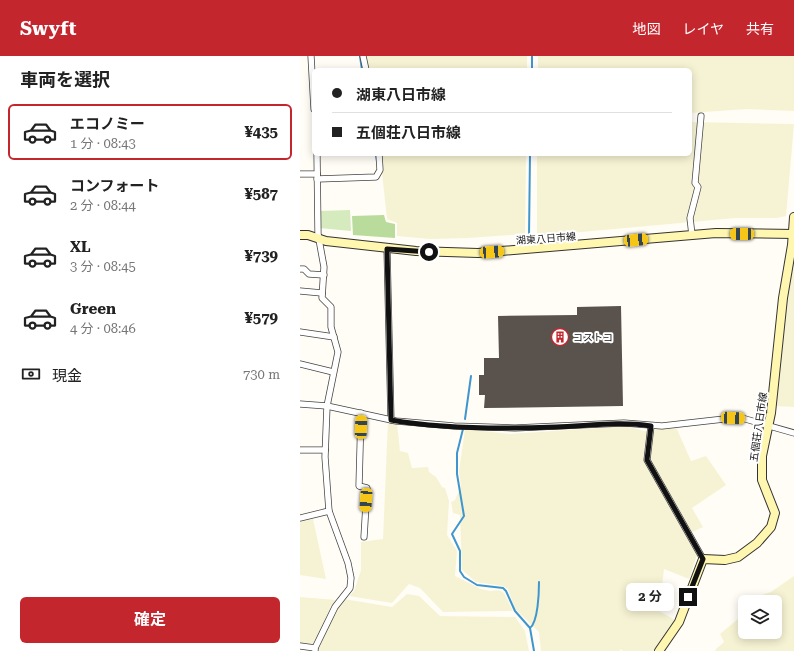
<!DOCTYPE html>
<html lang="ja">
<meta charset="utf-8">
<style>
:root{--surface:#fff;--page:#f6f6f6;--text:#222;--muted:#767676;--line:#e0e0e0;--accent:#c4262e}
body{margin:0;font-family:"Roboto Serif","Noto Sans JP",serif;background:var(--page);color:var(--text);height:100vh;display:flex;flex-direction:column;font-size:15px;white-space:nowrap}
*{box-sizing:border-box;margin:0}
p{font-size:13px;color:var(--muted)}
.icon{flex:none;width:22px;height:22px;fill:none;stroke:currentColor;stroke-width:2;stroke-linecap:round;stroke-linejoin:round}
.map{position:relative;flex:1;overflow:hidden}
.drawer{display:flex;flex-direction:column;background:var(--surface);width:300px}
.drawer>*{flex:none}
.hud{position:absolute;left:12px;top:12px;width:380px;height:88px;border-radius:6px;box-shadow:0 2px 10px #0003;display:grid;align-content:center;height:88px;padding:0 20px;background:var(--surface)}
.buttons{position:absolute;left:438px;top:539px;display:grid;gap:8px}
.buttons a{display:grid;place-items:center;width:44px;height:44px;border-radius:6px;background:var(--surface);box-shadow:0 2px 10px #0003;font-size:20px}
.end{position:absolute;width:18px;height:18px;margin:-9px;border:5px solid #111;background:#fff;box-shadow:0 0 0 2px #fff}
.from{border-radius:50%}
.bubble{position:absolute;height:28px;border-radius:6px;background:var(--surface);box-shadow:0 2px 10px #0003;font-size:13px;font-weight:700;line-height:28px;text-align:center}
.car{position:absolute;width:12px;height:24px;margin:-12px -6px;border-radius:5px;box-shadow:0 0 3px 1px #0007;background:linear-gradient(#f5c518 24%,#345 0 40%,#f5c518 0 76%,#345 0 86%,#f5c518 0)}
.hud b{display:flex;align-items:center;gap:14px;height:38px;font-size:15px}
.hud b+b{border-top:1px solid var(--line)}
.hud i{width:10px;height:10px;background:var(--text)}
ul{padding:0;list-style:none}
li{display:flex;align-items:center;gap:12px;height:56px;margin:0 8px 6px;padding:0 12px;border:2px solid transparent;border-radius:6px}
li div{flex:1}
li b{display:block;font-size:15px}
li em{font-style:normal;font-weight:700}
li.active{border-color:var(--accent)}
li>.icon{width:36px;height:36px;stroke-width:1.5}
h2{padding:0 20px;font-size:18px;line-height:48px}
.pay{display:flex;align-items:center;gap:10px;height:44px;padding:0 20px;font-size:15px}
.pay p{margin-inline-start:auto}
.action{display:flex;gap:8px;margin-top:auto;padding:8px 20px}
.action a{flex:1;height:46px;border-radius:6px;background:var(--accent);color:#fff;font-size:16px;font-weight:700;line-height:46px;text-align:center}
header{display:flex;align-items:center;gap:24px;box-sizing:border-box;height:56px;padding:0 20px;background:var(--accent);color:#fff}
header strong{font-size:19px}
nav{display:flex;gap:22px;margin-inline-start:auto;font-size:14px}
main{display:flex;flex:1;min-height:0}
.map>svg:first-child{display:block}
.farmland{fill:#f6f3d4}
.green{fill:#d5ebbd}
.forest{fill:#b9dc9c}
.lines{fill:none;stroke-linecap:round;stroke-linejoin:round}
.stream{stroke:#3f96cf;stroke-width:2}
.building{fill:#5a524d}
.minor-casing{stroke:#444;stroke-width:7}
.secondary-casing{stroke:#333;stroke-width:10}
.minor{stroke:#fff;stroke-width:5.5}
.secondary{stroke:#fff6b0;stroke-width:8}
.route{stroke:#111;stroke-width:5}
.labels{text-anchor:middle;stroke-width:4;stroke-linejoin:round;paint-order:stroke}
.street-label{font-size:10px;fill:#111;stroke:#fff}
.poi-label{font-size:10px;fill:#111;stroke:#fff;text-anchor:start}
</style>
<header>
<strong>Swyft</strong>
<nav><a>地図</a><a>レイヤ</a><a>共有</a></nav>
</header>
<main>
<section class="drawer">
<h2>車両を選択</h2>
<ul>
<li class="active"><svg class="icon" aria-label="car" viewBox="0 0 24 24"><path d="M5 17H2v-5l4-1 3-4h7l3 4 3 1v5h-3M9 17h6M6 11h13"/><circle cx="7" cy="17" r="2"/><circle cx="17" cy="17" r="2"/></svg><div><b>エコノミー</b><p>1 分 · 08:43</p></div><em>¥435</em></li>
<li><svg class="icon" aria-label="car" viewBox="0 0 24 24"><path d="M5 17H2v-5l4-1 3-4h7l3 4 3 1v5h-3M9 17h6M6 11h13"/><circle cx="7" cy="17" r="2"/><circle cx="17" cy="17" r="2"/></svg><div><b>コンフォート</b><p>2 分 · 08:44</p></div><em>¥587</em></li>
<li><svg class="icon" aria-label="car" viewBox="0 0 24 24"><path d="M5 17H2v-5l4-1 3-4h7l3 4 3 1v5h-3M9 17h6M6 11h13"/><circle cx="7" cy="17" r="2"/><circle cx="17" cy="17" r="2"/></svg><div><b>XL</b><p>3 分 · 08:45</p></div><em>¥739</em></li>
<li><svg class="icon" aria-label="car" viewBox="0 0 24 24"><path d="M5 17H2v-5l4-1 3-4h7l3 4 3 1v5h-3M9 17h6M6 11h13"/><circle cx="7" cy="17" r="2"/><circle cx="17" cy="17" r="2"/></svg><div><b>Green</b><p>4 分 · 08:46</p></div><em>¥579</em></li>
</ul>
<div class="pay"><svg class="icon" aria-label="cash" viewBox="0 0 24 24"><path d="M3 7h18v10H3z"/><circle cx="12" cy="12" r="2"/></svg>現金<p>730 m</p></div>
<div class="action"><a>確定</a></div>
</section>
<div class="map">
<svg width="494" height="595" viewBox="0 0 494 595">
<rect width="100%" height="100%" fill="#fffdf5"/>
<g class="farmland">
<polygon points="66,0 227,0 227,14 69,14"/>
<polygon points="238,0 494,0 494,55 447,53 390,57 390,14 238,14"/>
<polygon points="390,66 494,68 486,160 477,162 436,162 237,180 237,98 390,98"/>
<polygon points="80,98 226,98 225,178 168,182 130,183 97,180 97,167 87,163"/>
<polygon points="494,203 494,351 475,350 482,276"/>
<polygon points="88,365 97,367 100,395 108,397 112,412 128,411 129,416 136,421 142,431 145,432 149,445 147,479 157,495 155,520 181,533 190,535 199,534 204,537 213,555 143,556 120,532 109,528 92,547 49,540 54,535 61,514 61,486 83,483"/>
<polygon points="326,370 344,375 376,371 391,405 406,400 426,429 392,452 403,471 386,479 397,499 389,523 364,513 359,555 375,564 355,595 323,595 320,593 320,595 241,595 239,576 215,553 208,533 203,530 176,526 162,514 160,459 153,457 151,446 155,444 161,430 159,416 165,373 210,378"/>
<polygon points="13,463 26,523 0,519 0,466"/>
<polygon points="494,520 494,595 416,595 415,594 424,586 420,578 445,557 445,576 475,576 475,546 445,546 445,552 444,545 471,536"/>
<polygon points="107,538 119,540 140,560 215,561 225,575 229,595 17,595 20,585 35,554 44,543 92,551"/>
<polygon points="0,541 36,544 31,550 14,588 0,587"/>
</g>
<polygon class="green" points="50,154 51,175 19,172 19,155"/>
<polygon class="forest" points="84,159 86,166 95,168 95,182 53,179 52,160"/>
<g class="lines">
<g class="stream">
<polyline points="60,0 62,14"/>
<polyline points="232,14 232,0"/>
<polyline points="76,98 77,105"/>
<polyline points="229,180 230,98"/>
<polyline points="165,363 171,320"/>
<polyline points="163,373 157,397 157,418 164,460 152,478 160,495 160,515 164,521 177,529 203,532 206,535 215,555 230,572 234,595"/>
<path d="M 230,572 C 238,566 239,537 239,526"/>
</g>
</g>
<polygon class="building" points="321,250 323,350 184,352 185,339 179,339 179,319 184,319 184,302 199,302 198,260 277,259 277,251"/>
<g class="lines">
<g class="minor-casing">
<g id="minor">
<polyline points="11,0 14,53"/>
<polyline points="63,0 66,14"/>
<polyline points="0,118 17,118"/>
<polyline points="17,123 76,121 80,114 79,98"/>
<polyline points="392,179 390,162 398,131 395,127 401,60"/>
<polyline points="87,193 91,364"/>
<polyline points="0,213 4,213 9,218 24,219"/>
<polyline points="0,235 22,237"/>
<polyline points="0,276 34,281"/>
<polyline points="0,308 33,316"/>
<polyline points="0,348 27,350 96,365 154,370 215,372 324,367 362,370 433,362 442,362 494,377"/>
<polyline points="61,357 59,430 67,432 64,481"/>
<polyline points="351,370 347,404 403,503"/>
<polyline points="0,394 25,394"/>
<polyline points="0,462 29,455"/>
<polyline points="0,590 15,592 15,595"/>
<polyline points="15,592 35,551 50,532 51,522 48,507 29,455 25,401 27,350 38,296 31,271 31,251 22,242 24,211 18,178 17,98"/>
</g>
</g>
<g class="secondary-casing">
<g id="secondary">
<polyline points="0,179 8,179 26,185 116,195 178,197 416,177 494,178"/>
<polyline points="359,595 379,566 403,503 425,504 438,501 457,487 471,471 475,457 462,424 462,400 471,357 483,242 492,189 494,161"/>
</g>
</g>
<use href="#minor" class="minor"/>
<use href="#secondary" class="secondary"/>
</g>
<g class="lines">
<path class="route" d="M 129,196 L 87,193 L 91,364 C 143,373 204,373 256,371 C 288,370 319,365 351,370 L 347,404 L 403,503 L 388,541"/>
</g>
<defs>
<g id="building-ring" transform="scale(0.9)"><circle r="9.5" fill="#fff" stroke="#c4262e" stroke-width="1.5"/><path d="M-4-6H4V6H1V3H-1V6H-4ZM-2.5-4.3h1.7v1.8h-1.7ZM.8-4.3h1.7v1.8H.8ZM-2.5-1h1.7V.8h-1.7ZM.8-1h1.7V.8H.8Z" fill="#c4262e"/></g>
</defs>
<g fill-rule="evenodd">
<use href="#building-ring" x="260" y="281"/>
</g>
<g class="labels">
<g class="street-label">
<text transform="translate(246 182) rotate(-4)" y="4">湖東八日市線</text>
<text transform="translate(458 371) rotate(-82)" y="4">五個荘八日市線</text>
</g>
<g class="poi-label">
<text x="273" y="285">コストコ</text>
</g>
</g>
</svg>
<div class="buttons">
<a><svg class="icon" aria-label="layers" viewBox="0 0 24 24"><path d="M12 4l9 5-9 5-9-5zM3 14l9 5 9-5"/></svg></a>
</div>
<i class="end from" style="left:129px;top:196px"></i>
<i class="end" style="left:388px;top:541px"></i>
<div class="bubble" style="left:326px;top:527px;width:48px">2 分</div>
<i class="car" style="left:442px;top:178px;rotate:270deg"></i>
<i class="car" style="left:336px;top:184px;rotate:84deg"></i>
<i class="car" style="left:192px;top:196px;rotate:86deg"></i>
<i class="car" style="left:433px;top:362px;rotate:92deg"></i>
<i class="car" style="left:61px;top:371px;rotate:2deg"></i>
<i class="car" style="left:66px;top:444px;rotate:184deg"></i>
<div class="hud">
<b><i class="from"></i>湖東八日市線</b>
<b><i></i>五個荘八日市線</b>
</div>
</div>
</main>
